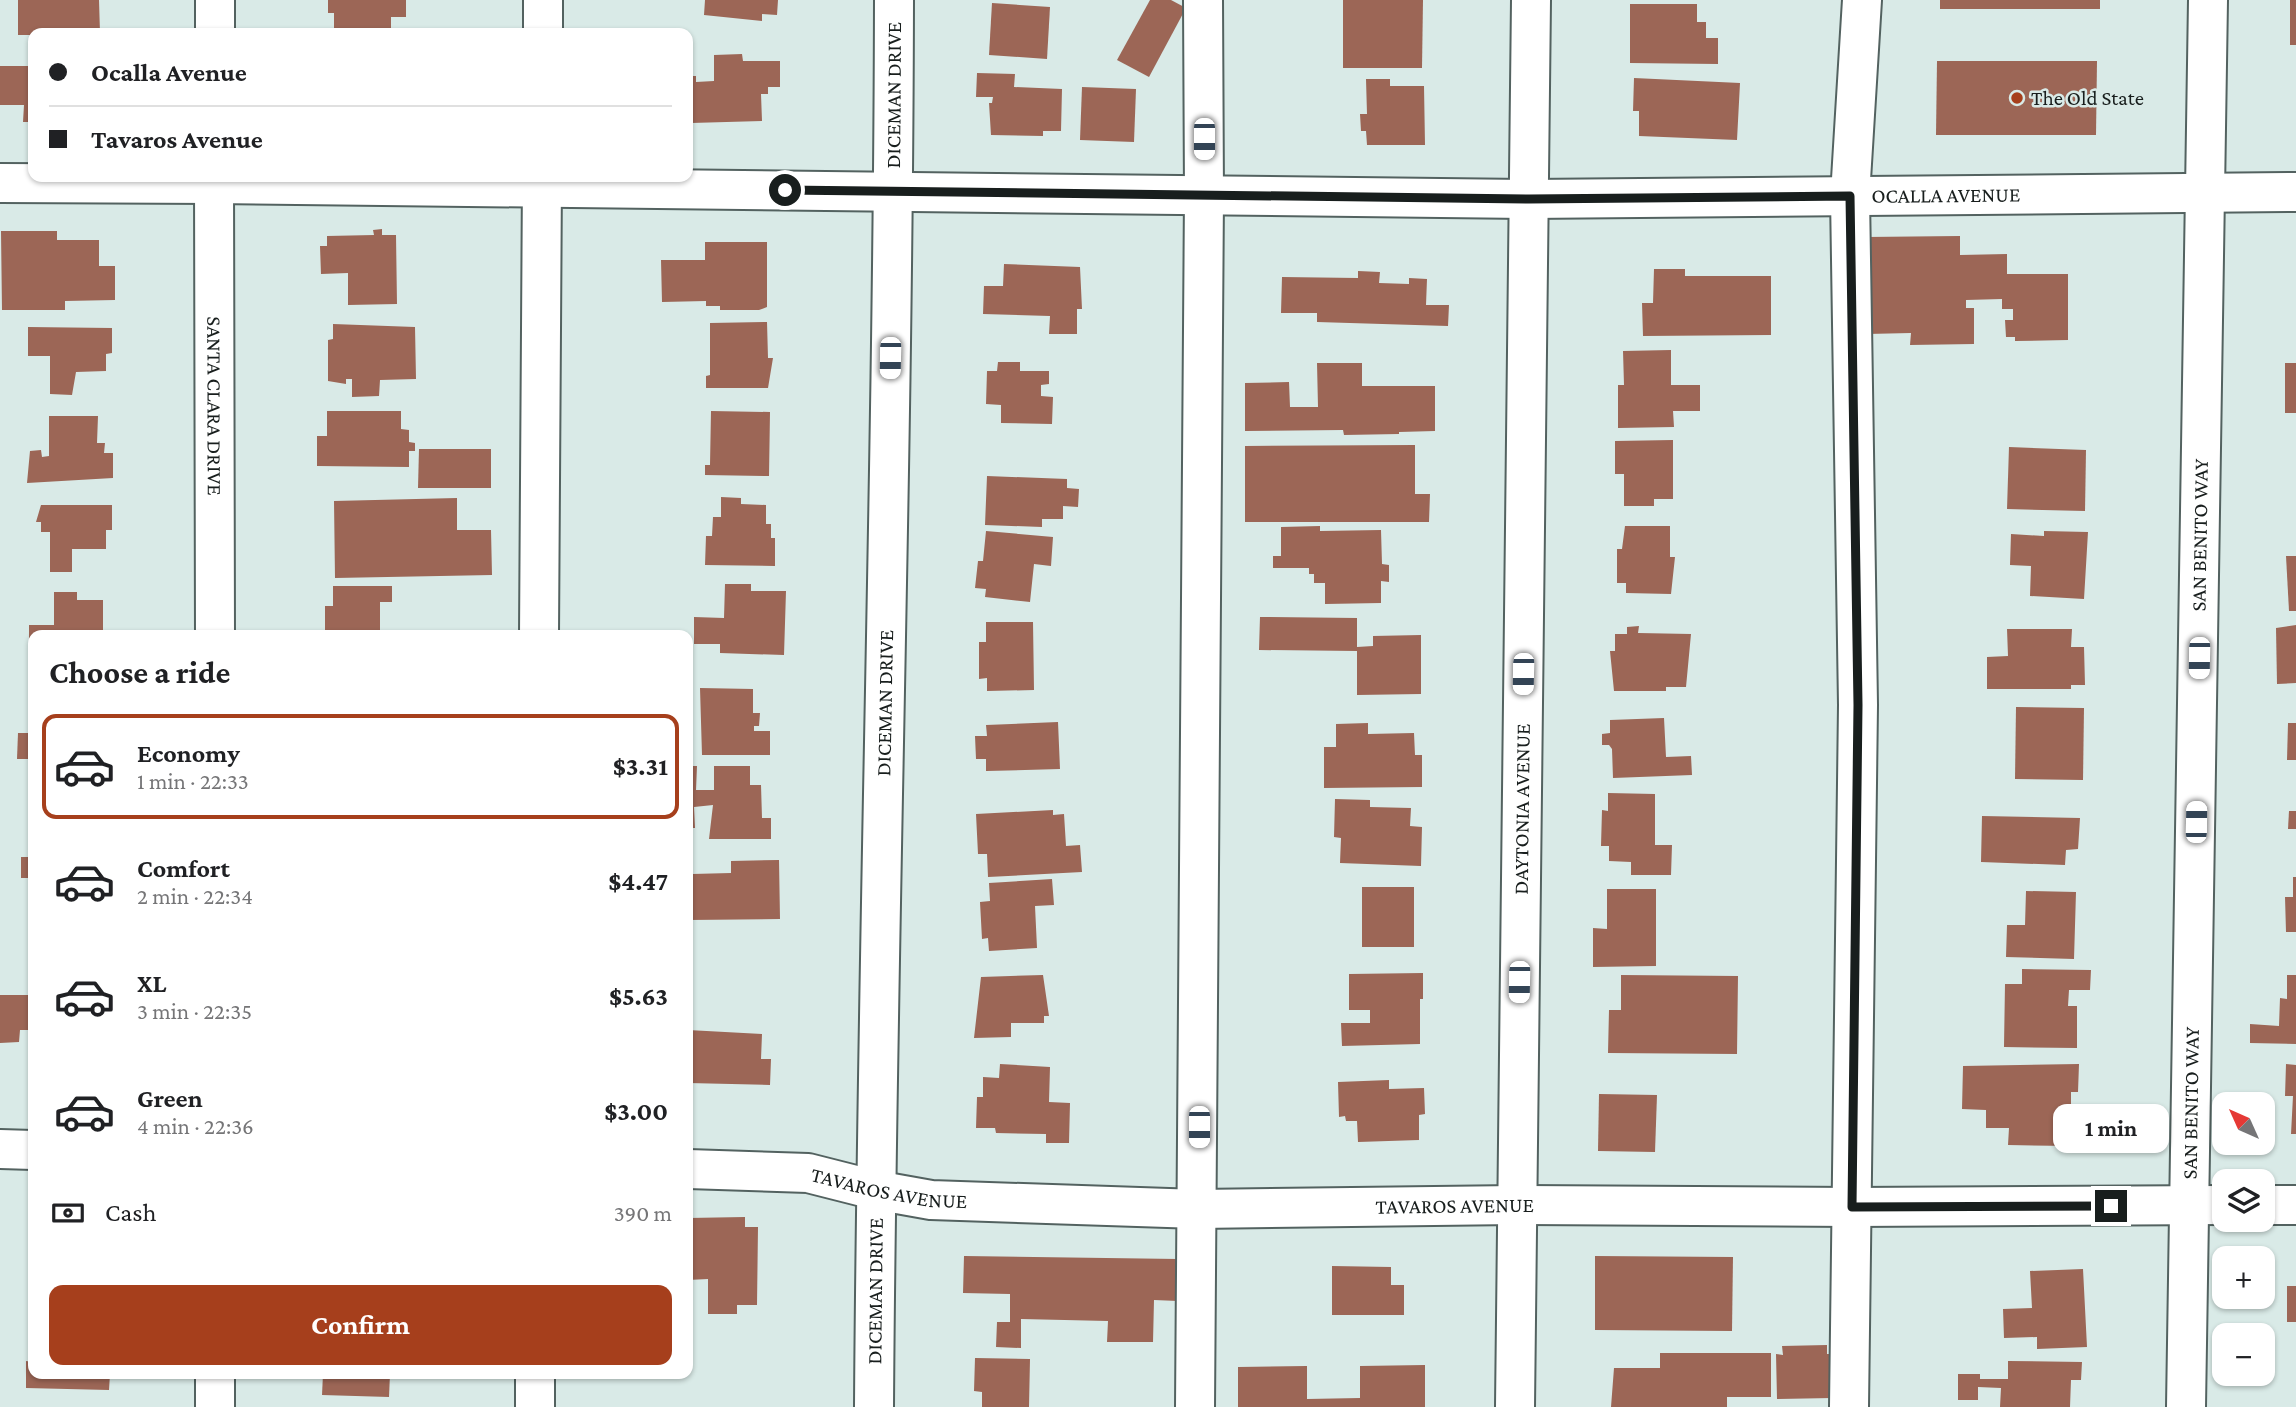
<!DOCTYPE html>
<meta charset="utf-8">
<style>
:root{--surface:#fff;--page:#f2f2f2;--text:#202124;--muted:#757577;--line:#e0e0e0;--accent:#a63f1c}
body{margin:0;font-family:"Crimson Pro",serif;background:var(--page);color:var(--text);height:100vh;display:flex;flex-direction:column;font-size:26px;white-space:nowrap}
*{box-sizing:border-box;margin:0}
p{font-size:23px;color:var(--muted)}
.icon{flex:none;width:38px;height:38px;fill:none;stroke:currentColor;stroke-width:2;stroke-linecap:round;stroke-linejoin:round}
.map{position:relative;flex:1;overflow:hidden}
.side{position:absolute;left:28px;top:630px;width:665px;height:749px;display:flex;flex-direction:column;background:var(--surface);border-radius:14px;box-shadow:0 2px 5px #0004}
.side>*{flex:none}
.guide{position:absolute;left:28px;top:28px;width:665px;height:154px;border-radius:14px;box-shadow:0 2px 5px #0004;display:grid;align-content:center;height:154px;padding:0 21px;background:var(--surface)}
.needle{width:46px;rotate:315deg}
.buttons{position:absolute;left:2212px;top:1092px;display:grid;gap:14px}
.buttons a{display:grid;place-items:center;width:63px;height:63px;border-radius:14px;background:var(--surface);box-shadow:0 2px 5px #0004;font-size:35px}
.end{position:absolute;width:32px;height:32px;margin:-16px;border:9px solid #181e1d;background:#fff;box-shadow:0 0 0 4px #fff}
.from{border-radius:50%}
.bubble{position:absolute;height:49px;border-radius:14px;background:var(--surface);box-shadow:0 2px 5px #0004;font-size:23px;font-weight:700;line-height:49px;text-align:center}
.car{position:absolute;width:21px;height:42px;margin:-21px -10px;border-radius:9px;box-shadow:0 0 5px 2px #0007;background:linear-gradient(#fff 24%,#345 0 40%,#fff 0 76%,#345 0 86%,#fff 0)}
.guide b{display:flex;align-items:center;gap:24px;height:66px;font-size:26px}
.guide b+b{border-top:2px solid var(--line)}
.guide i{width:18px;height:18px;background:var(--text)}
ul{padding:0;list-style:none}
li{display:flex;align-items:center;gap:21px;height:105px;margin:0 14px 10px;padding:0 7px;border:4px solid transparent;border-radius:14px}
li div{flex:1}
li b{display:block;font-size:26px}
li em{font-style:normal;font-weight:700}
li.active{border-color:var(--accent)}
li>.icon{width:63px;height:63px;stroke-width:1.5}
h2{padding:0 21px;font-size:32px;line-height:84px}
.pay{display:flex;align-items:center;gap:18px;height:77px;padding:0 21px;font-size:26px}
.pay p{margin-inline-start:auto}
.cta{display:flex;gap:14px;margin-top:auto;padding:14px 21px}
.cta a{flex:1;height:80px;border-radius:14px;background:var(--accent);color:#fff;font-size:28px;font-weight:700;line-height:80px;text-align:center}
.map>svg:first-child{display:block}
.building{fill:#9c6656}
.lines{fill:none;stroke-linecap:round;stroke-linejoin:round}
.minor-casing{stroke:#536260;stroke-width:42}
.minor{stroke:#fff;stroke-width:38}
.route{stroke:#181e1d;stroke-width:9}
.poi-dot{fill:#a63f1c;stroke:#d9eae7;stroke-width:2.5}
.labels{text-anchor:middle;stroke-width:5;stroke-linejoin:round;paint-order:stroke}
.street-label{font-size:21px;fill:#181e1d;stroke:#d9eae7}
.poi-label{font-size:21px;fill:#181e1d;stroke:#d9eae7;text-anchor:start}
</style>
<div class="map">
<svg width="2296" height="1407" viewBox="0 0 2296 1407">
<rect width="100%" height="100%" fill="#d9eae7"/>
<g class="building">
<polygon points="18,0 99,0 100,33 33,33 33,35 18,35"/>
<polygon points="328,0 406,0 406,17 391,17 391,31 334,30 334,13 328,13"/>
<polygon points="705,0 778,0 777,15 762,14 762,21 704,15"/>
<polygon points="1150,0 1171,0 1186,8 1149,77 1117,60"/>
<polygon points="1343,0 1423,0 1422,68 1343,68"/>
<rect x="1940" y="0" width="160" height="9"/>
<rect x="2290" y="0" width="6" height="45"/>
<polygon points="992,3 1050,7 1047,59 989,55"/>
<polygon points="1630,4 1697,4 1697,22 1706,22 1706,38 1718,38 1718,64 1630,63"/>
<polygon points="742,54 743,61 780,61 780,87 768,87 768,94 761,94 762,121 691,123 691,95 688,95 688,76 696,76 696,82 714,81 714,55"/>
<polygon points="1937,61 2097,61 2096,135 1936,135"/>
<polygon points="0,66 29,66 29,80 33,80 33,122 23,122 24,105 0,105"/>
<polygon points="977,73 1015,74 1014,87 1062,89 1061,131 1043,131 1043,136 991,135 989,103 992,103 993,97 976,97"/>
<polygon points="1634,78 1740,83 1737,140 1639,136 1639,111 1633,111"/>
<polygon points="1366,79 1390,79 1390,86 1424,86 1425,145 1367,145 1366,131 1361,131 1360,114 1367,114"/>
<polygon points="1082,87 1136,89 1134,142 1080,140"/>
<polygon points="382,229 382,235 396,235 397,304 348,305 348,273 321,274 320,246 327,246 327,236 374,235 373,230"/>
<polygon points="1,231 57,231 57,240 99,240 99,266 115,266 115,300 65,301 65,310 2,310"/>
<polygon points="1960,236 1960,255 2007,254 2007,274 2068,274 2068,340 2015,341 2015,337 2006,337 2005,320 2013,320 2013,309 2002,309 2002,299 1966,300 1966,308 1974,308 1974,344 1910,345 1911,333 1867,334 1866,237"/>
<polygon points="705,242 767,242 767,307 759,310 720,310 720,306 706,306 706,301 662,302 661,260 705,260"/>
<polygon points="1004,264 1080,267 1082,309 1077,309 1077,334 1049,334 1050,316 983,314 984,286 1003,286"/>
<polygon points="1654,269 1685,269 1685,276 1771,276 1771,335 1643,336 1642,303 1653,303"/>
<polygon points="1358,271 1380,272 1379,283 1409,284 1409,278 1427,279 1426,305 1449,305 1448,326 1317,322 1317,313 1281,313 1282,277 1358,278"/>
<polygon points="767,322 768,358 773,358 768,388 706,388 706,376 710,375 710,323"/>
<polygon points="333,324 415,327 416,379 380,380 379,396 352,397 352,379 346,379 346,384 328,381 328,340 333,339"/>
<polygon points="28,327 112,328 112,353 106,354 106,371 76,372 72,395 50,394 50,356 28,356"/>
<polygon points="1671,350 1671,385 1700,385 1700,411 1673,411 1674,427 1618,428 1618,385 1624,385 1623,351"/>
<polygon points="998,362 1020,362 1020,371 1049,371 1049,384 1041,385 1041,396 1053,397 1052,424 1001,423 1001,405 986,404 987,371 997,371"/>
<polygon points="1317,363 1362,363 1362,386 1435,386 1435,431 1399,432 1399,434 1344,435 1343,430 1245,431 1245,383 1289,382 1290,407 1318,407"/>
<rect x="2285" y="363" width="11" height="50"/>
<polygon points="327,411 401,411 401,429 409,430 409,442 415,443 415,451 409,451 409,467 317,466 317,436 327,436"/>
<polygon points="711,411 770,412 769,476 705,475 705,465 710,465"/>
<polygon points="49,416 98,416 97,443 105,443 104,453 113,453 113,478 27,483 30,451 41,450 42,457 49,456"/>
<polygon points="1673,440 1673,499 1654,499 1654,506 1624,506 1624,474 1615,474 1615,441"/>
<polygon points="1415,445 1415,494 1430,494 1429,522 1245,522 1245,446"/>
<polygon points="2009,447 2086,450 2085,511 2007,509"/>
<polygon points="419,449 491,449 491,488 418,488"/>
<polygon points="987,476 1067,479 1067,488 1079,489 1078,507 1063,506 1063,519 1042,519 1042,527 985,525"/>
<polygon points="721,497 741,498 741,504 766,505 766,524 771,524 771,538 775,538 775,566 705,565 706,536 712,536 713,517 721,517"/>
<polygon points="457,498 457,530 491,530 492,575 335,578 334,501"/>
<polygon points="41,505 112,505 112,530 106,530 106,549 72,549 72,572 50,572 50,532 41,532 41,522 36,522"/>
<polygon points="1320,526 1320,531 1381,530 1382,564 1389,565 1389,582 1381,581 1381,603 1325,604 1325,583 1314,583 1314,574 1309,574 1309,568 1273,568 1273,556 1281,556 1281,527"/>
<polygon points="1625,526 1670,526 1670,557 1675,557 1671,594 1626,593 1626,583 1617,583 1617,549 1622,549"/>
<polygon points="986,531 1053,537 1051,566 1034,564 1030,602 985,597 986,589 975,588 978,561 983,561"/>
<polygon points="2044,531 2088,532 2084,599 2030,596 2031,566 2010,565 2011,534 2044,536"/>
<polygon points="2286,556 2296,556 2296,611 2289,611"/>
<polygon points="725,584 751,584 751,591 786,591 784,655 720,653 720,644 694,644 694,617 724,618"/>
<polygon points="333,586 392,586 392,602 380,602 380,635 325,635 325,606 333,606"/>
<polygon points="54,592 77,592 77,600 103,600 103,635 33,635 33,670 29,670 29,625 54,625"/>
<polygon points="1260,617 1357,618 1357,647 1373,646 1373,636 1421,635 1421,694 1357,695 1357,651 1259,650"/>
<polygon points="986,622 1033,622 1034,690 987,691 987,678 979,679 979,642 986,642"/>
<polygon points="2296,625 2296,683 2277,684 2276,628"/>
<polygon points="1639,626 1638,633 1691,634 1686,687 1666,687 1666,691 1614,691 1610,651 1615,651 1615,634 1627,634 1627,627"/>
<polygon points="2007,629 2072,629 2071,647 2084,647 2085,685 2071,685 2071,689 1987,689 1987,657 2008,656"/>
<polygon points="700,688 753,689 753,713 760,713 759,726 754,726 754,731 770,731 770,755 702,755"/>
<polygon points="2016,707 2084,708 2083,780 2015,779"/>
<polygon points="1664,718 1666,757 1691,756 1692,775 1613,778 1612,749 1609,745 1602,745 1602,734 1610,733 1610,720"/>
<polygon points="1058,722 1060,769 986,771 986,759 976,759 975,736 987,736 986,725"/>
<polygon points="1368,723 1368,734 1414,733 1415,755 1422,755 1422,787 1324,788 1324,747 1336,747 1336,724"/>
<polygon points="2288,723 2296,723 2296,760 2287,760"/>
<polygon points="18,733 33,733 33,759 17,759"/>
<polygon points="688,766 697,766 696,790 714,790 714,766 750,766 750,785 761,785 762,818 771,818 771,839 709,839 713,805 694,807 695,828 688,828"/>
<polygon points="1608,793 1655,794 1655,845 1672,845 1671,875 1631,875 1631,862 1609,861 1609,846 1601,846 1602,810 1608,811"/>
<polygon points="1335,799 1370,800 1370,807 1411,808 1410,826 1422,827 1421,866 1340,863 1341,838 1334,837"/>
<polygon points="1053,810 1053,815 1064,814 1066,846 1080,845 1082,872 988,877 987,854 978,854 976,814"/>
<polygon points="2289,811 2296,811 2296,829 2288,829"/>
<polygon points="1982,816 2080,818 2078,849 2066,850 2065,865 1981,862"/>
<rect x="21" y="857" width="12" height="21"/>
<polygon points="779,860 780,919 688,920 688,884 692,884 692,874 731,873 731,861"/>
<polygon points="2293,877 2296,877 2296,932 2286,932 2285,897 2293,897"/>
<polygon points="1052,879 1054,905 1035,906 1037,948 989,951 988,938 982,939 980,902 990,901 989,883"/>
<rect x="1362" y="887" width="52" height="60"/>
<polygon points="1607,889 1656,889 1656,966 1593,967 1593,928 1607,929"/>
<polygon points="2026,891 2076,892 2074,959 2006,957 2007,925 2025,925"/>
<polygon points="2022,969 2091,970 2090,990 2069,990 2068,1006 2077,1006 2077,1048 2004,1047 2005,984 2022,984"/>
<polygon points="1423,973 1423,999 1420,999 1420,1044 1342,1046 1341,1023 1370,1023 1370,1010 1349,1010 1349,974"/>
<polygon points="1043,975 1049,1016 1044,1016 1044,1023 1011,1023 1011,1037 974,1038 981,977"/>
<polygon points="1621,975 1738,976 1737,1054 1608,1053 1609,1010 1621,1010"/>
<polygon points="2287,975 2296,975 2296,1044 2250,1043 2250,1024 2279,1026 2280,998 2287,999"/>
<polygon points="0,995 33,995 33,1030 20,1030 19,1042 0,1043"/>
<polygon points="688,1030 762,1034 761,1059 771,1059 770,1085 688,1083"/>
<polygon points="1000,1064 1050,1067 1049,1102 1070,1103 1069,1143 1046,1143 1046,1134 996,1133 995,1128 976,1128 977,1097 983,1097 983,1077 999,1078"/>
<polygon points="2079,1064 2078,1092 2071,1092 2071,1146 2008,1145 2009,1128 1986,1128 1986,1110 1962,1109 1963,1066"/>
<polygon points="2286,1064 2296,1065 2296,1134 2291,1134 2293,1096 2285,1096"/>
<polygon points="1389,1080 1389,1089 1424,1088 1425,1114 1419,1115 1419,1140 1358,1142 1357,1121 1346,1121 1345,1116 1339,1117 1338,1082"/>
<polygon points="1599,1094 1657,1095 1655,1152 1598,1151"/>
<polygon points="745,1217 745,1227 758,1227 757,1305 737,1305 737,1314 708,1314 708,1279 688,1280 688,1218"/>
<polygon points="964,1256 1178,1259 1178,1301 1154,1300 1153,1342 1107,1342 1108,1321 1021,1319 1021,1348 996,1347 997,1322 1010,1322 1010,1294 963,1293"/>
<polygon points="1595,1256 1733,1257 1732,1331 1595,1330"/>
<polygon points="1332,1266 1391,1267 1391,1285 1404,1285 1404,1315 1332,1315"/>
<polygon points="2083,1269 2087,1347 2037,1349 2037,1337 2004,1338 2003,1309 2032,1308 2030,1271"/>
<rect x="2287" y="1286" width="9" height="36"/>
<polygon points="1827,1345 1827,1354 1832,1354 1832,1398 1777,1399 1776,1354 1783,1355 1782,1346"/>
<polygon points="1660,1353 1771,1353 1771,1397 1727,1397 1727,1407 1611,1407 1614,1368 1660,1368"/>
<polygon points="975,1358 1030,1359 1029,1407 982,1407 982,1392 974,1391"/>
<polygon points="26,1361 33,1362 33,1374 110,1374 109,1390 26,1388"/>
<polygon points="2008,1361 2082,1362 2081,1380 2071,1380 2070,1407 2000,1407 2001,1388 1978,1387 1978,1400 1958,1400 1958,1374 1980,1374 1980,1379 2008,1379"/>
<polygon points="1425,1365 1425,1407 1238,1407 1238,1367 1307,1366 1307,1399 1360,1398 1360,1366"/>
<polygon points="323,1374 390,1374 389,1397 322,1395"/>
</g>
<g class="lines">
<g class="minor-casing">
<g id="minor">
<polyline points="215,33 215,0"/>
<polyline points="543,33 543,0"/>
<path id="s1" d="M 214,177 L 215,635"/>
<path id="s2" d="M 0,183 L 214,184 L 1529,199 L 2296,192"/>
<polyline points="539,635 542,177"/>
<polyline points="0,1149 33,1150"/>
<path id="s3" d="M 688,1169 L 808,1173 L 875,1190 L 931,1200 L 1198,1209 L 1516,1205 L 1852,1207 L 2224,1205"/>
<polyline points="2263,1205 2296,1205"/>
<polyline points="215,1407 215,1374"/>
<polyline points="535,1407 535,1374"/>
<path id="s4" d="M 874,1407 C 877,938 893,469 894,0"/>
<polyline points="1195,1407 1204,195 1203,0"/>
<path id="s5" d="M 1515,1407 L 1531,0"/>
<polyline points="1849,1407 1858,705 1850,196 1862,0"/>
<path id="s6" d="M 2186,1407 L 2208,0"/>
</g>
</g>
<use href="#minor" class="minor"/>
</g>
<g class="lines">
<polyline class="route" points="785,190 1529,199 1850,196 1858,705 1852,1207 2111,1206"/>
</g>
<circle class="poi-dot" cx="2017" cy="98" r="7"/>
<g class="labels">
<g class="street-label">
<text dy="7" stroke="none"><textPath href="#s4" startOffset="1312">DICEMAN DRIVE</textPath></text>
<text dy="7" stroke="none"><textPath href="#s2" startOffset="1946">OCALLA AVENUE</textPath></text>
<text dy="7" stroke="none"><textPath href="#s1" startOffset="229">SANTA CLARA DRIVE</textPath></text>
<text dy="7" stroke="none"><textPath href="#s6" startOffset="872">SAN BENITO WAY</textPath></text>
<text dy="7" stroke="none"><textPath href="#s4" startOffset="704">DICEMAN DRIVE</textPath></text>
<text dy="7" stroke="none"><textPath href="#s5" startOffset="598">DAYTONIA AVENUE</textPath></text>
<text dy="7" stroke="none"><textPath href="#s6" startOffset="304">SAN BENITO WAY</textPath></text>
<text dy="7" stroke="none"><textPath href="#s3" startOffset="203">TAVAROS AVENUE</textPath></text>
<text dy="7" stroke="none"><textPath href="#s3" startOffset="770">TAVAROS AVENUE</textPath></text>
<text dy="7" stroke="none"><textPath href="#s4" startOffset="116">DICEMAN DRIVE</textPath></text>
</g>
<g class="poi-label">
<text x="2031" y="105">The Old State</text>
</g>
</g>
</svg>
<div class="buttons">
<a><svg class="needle" viewBox="-14 -14 28 28"><path d="M0-13l5 13h-10z" fill="#e53935"/><path d="M0 13l5-13h-10z" fill="#757577"/></svg></a>
<a><svg class="icon" aria-label="layers" viewBox="0 0 24 24"><path d="M12 4l9 5-9 5-9-5zM3 14l9 5 9-5"/></svg></a>
<a>+</a>
<a>−</a>
</div>
<i class="end from" style="left:785px;top:190px"></i>
<i class="end" style="left:2111px;top:1206px"></i>
<div class="bubble" style="left:2053px;top:1104px;width:116px">1 min</div>
<i class="car" style="left:1204px;top:139px;rotate:180deg"></i>
<i class="car" style="left:890px;top:358px;rotate:181deg"></i>
<i class="car" style="left:2199px;top:658px;rotate:181deg"></i>
<i class="car" style="left:1523px;top:674px;rotate:181deg"></i>
<i class="car" style="left:2196px;top:822px;rotate:1deg"></i>
<i class="car" style="left:1519px;top:982px;rotate:181deg"></i>
<i class="car" style="left:1199px;top:1127px;rotate:180deg"></i>
<div class="guide">
<b><i class="from"></i>Ocalla Avenue</b>
<b><i></i>Tavaros Avenue</b>
</div>
<section class="side">
<h2>Choose a ride</h2>
<ul>
<li class="active"><svg class="icon" aria-label="car" viewBox="0 0 24 24"><path d="M5 17H2v-5l4-1 3-4h7l3 4 3 1v5h-3M9 17h6M6 11h13"/><circle cx="7" cy="17" r="2"/><circle cx="17" cy="17" r="2"/></svg><div><b>Economy</b><p>1 min · 22:33</p></div><em>$3.31</em></li>
<li><svg class="icon" aria-label="car" viewBox="0 0 24 24"><path d="M5 17H2v-5l4-1 3-4h7l3 4 3 1v5h-3M9 17h6M6 11h13"/><circle cx="7" cy="17" r="2"/><circle cx="17" cy="17" r="2"/></svg><div><b>Comfort</b><p>2 min · 22:34</p></div><em>$4.47</em></li>
<li><svg class="icon" aria-label="car" viewBox="0 0 24 24"><path d="M5 17H2v-5l4-1 3-4h7l3 4 3 1v5h-3M9 17h6M6 11h13"/><circle cx="7" cy="17" r="2"/><circle cx="17" cy="17" r="2"/></svg><div><b>XL</b><p>3 min · 22:35</p></div><em>$5.63</em></li>
<li><svg class="icon" aria-label="car" viewBox="0 0 24 24"><path d="M5 17H2v-5l4-1 3-4h7l3 4 3 1v5h-3M9 17h6M6 11h13"/><circle cx="7" cy="17" r="2"/><circle cx="17" cy="17" r="2"/></svg><div><b>Green</b><p>4 min · 22:36</p></div><em>$3.00</em></li>
</ul>
<div class="pay"><svg class="icon" aria-label="cash" viewBox="0 0 24 24"><path d="M3 7h18v10H3z"/><circle cx="12" cy="12" r="2"/></svg>Cash<p>390 m</p></div>
<div class="cta"><a>Confirm</a></div>
</section>
</div>
